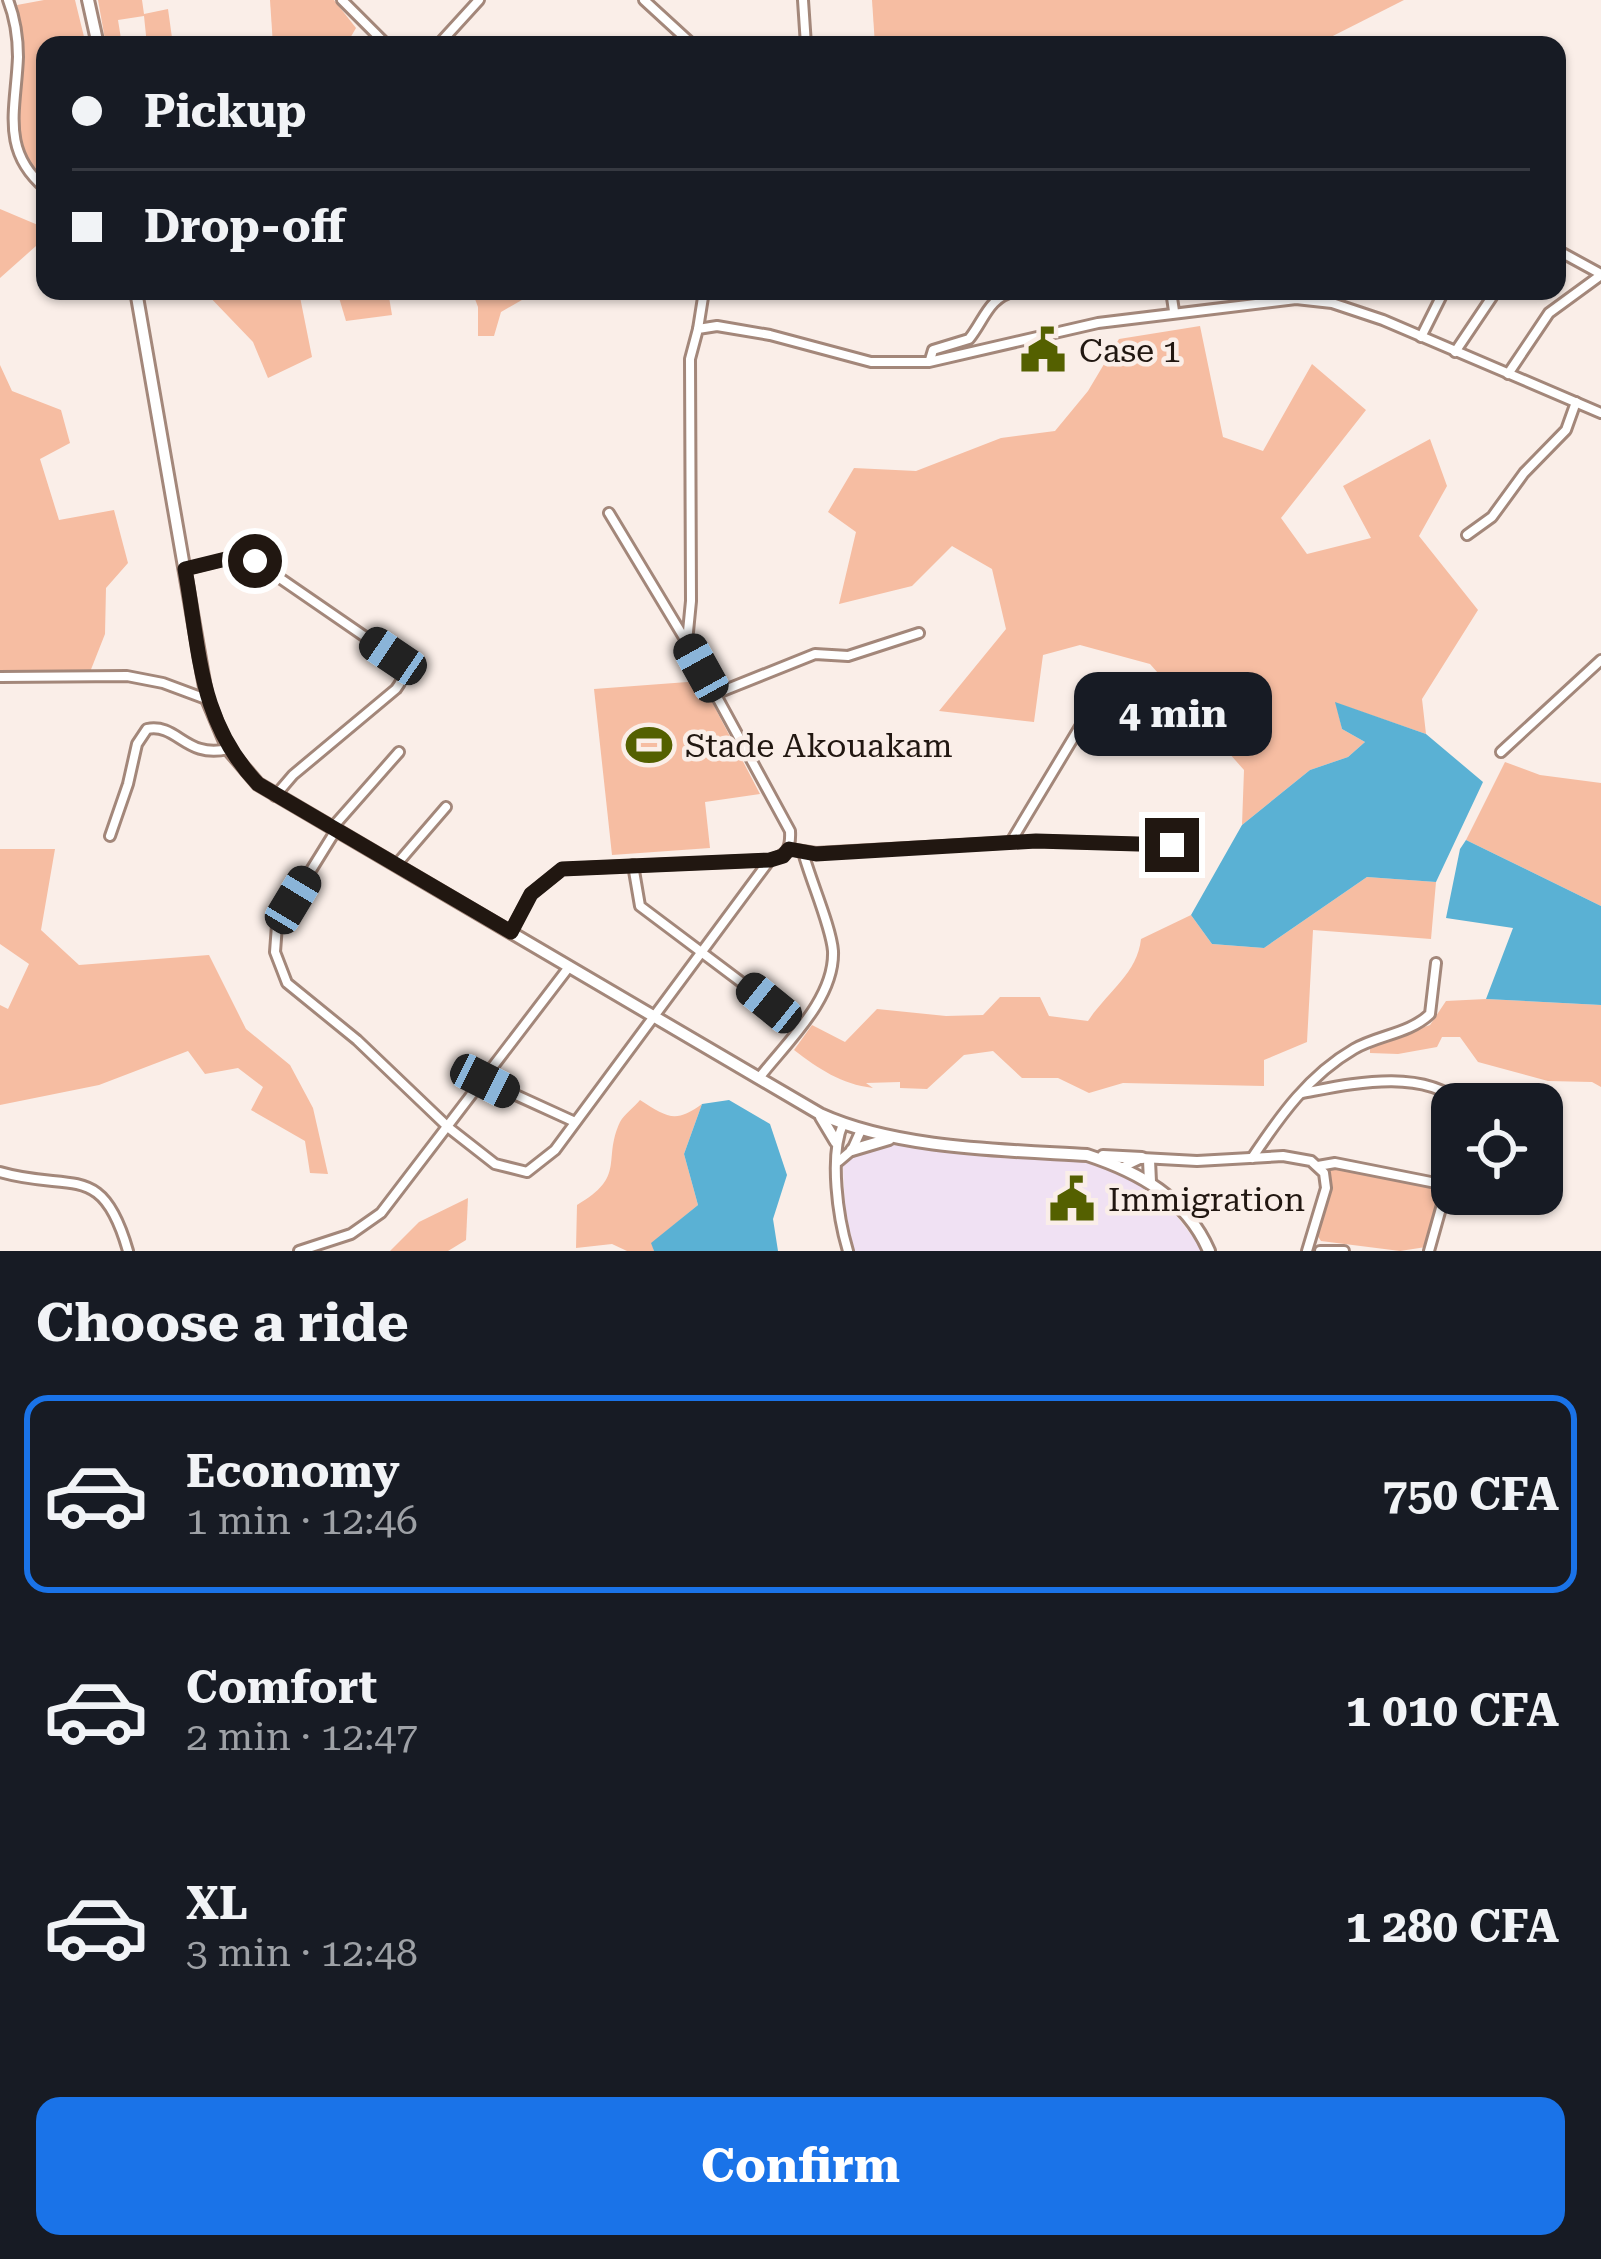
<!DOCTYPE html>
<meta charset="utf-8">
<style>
:root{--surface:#171b24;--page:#242831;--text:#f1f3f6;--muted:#9ea1a6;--line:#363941;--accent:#1a73e8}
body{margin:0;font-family:"Roboto Serif",serif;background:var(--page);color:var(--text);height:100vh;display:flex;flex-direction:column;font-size:45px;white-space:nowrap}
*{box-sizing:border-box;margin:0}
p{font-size:39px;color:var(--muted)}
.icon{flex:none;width:66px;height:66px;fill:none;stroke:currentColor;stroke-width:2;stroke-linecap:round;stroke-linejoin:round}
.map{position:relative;height:1251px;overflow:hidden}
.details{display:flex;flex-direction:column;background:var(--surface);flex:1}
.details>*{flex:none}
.guide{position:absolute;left:36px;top:36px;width:1530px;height:264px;border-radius:24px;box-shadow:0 3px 9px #0004;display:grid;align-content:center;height:264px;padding:0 36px;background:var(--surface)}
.buttons{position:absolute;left:1431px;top:1083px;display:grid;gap:24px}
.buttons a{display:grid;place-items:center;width:132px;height:132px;border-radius:24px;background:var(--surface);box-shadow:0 3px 9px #0004;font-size:60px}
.end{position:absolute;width:54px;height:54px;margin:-27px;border:15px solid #211711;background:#fff;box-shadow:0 0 0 6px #fff}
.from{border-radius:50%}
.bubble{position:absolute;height:84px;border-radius:24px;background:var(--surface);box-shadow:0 3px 9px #0004;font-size:39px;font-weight:700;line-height:84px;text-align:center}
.car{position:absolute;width:36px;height:72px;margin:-36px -18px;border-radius:15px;box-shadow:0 0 9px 3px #0007;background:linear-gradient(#222 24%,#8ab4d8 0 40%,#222 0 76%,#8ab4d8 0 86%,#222 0)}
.guide b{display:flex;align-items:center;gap:42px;height:114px;font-size:45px}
.guide b+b{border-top:3px solid var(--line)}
.guide i{width:30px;height:30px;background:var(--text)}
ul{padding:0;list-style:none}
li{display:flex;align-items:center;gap:36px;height:198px;margin:0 24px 18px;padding:0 12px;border:6px solid transparent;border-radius:24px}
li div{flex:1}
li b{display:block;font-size:45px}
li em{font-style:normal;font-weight:700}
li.on{border-color:var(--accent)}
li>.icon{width:108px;height:108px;stroke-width:1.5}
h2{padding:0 36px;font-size:54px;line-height:144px}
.primary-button{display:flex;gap:24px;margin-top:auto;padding:24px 36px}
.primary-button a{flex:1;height:138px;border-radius:24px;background:var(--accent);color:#fff;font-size:48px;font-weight:700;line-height:138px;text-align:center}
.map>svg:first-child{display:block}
.commercial{fill:#f0e1f3}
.green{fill:#f6bda2}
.water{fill:#5ab1d4}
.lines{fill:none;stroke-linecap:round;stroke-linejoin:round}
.minor-casing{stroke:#a3877a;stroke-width:14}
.highway-casing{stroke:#a3877a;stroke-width:16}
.minor{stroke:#fff;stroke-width:8}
.highway{stroke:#fff;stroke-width:10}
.route{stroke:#211711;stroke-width:15}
.labels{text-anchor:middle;stroke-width:9;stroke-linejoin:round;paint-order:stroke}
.poi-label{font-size:33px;fill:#211711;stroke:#faeee8;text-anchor:start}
</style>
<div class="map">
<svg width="1601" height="1251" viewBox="0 0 1601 1251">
<rect width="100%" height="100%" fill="#faeee8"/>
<polygon class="commercial" points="896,1144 1083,1162 1110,1169 1163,1199 1204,1251 854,1251 845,1207 843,1167 849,1157"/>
<g class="green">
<polygon points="44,0 75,0 86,45 45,45 45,182 26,160 15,130 23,62 17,5"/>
<polygon points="98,0 142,0 144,14 168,9 173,45 147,45 144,16 118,20 122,45 106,45"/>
<polygon points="270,0 334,0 356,28 346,45 273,45"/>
<polygon points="872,0 1404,0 1315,45 875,45"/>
<polygon points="0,209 45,228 45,238 0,278"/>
<polygon points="204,291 320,291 300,297 312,357 268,378 253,342"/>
<polygon points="337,291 388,291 392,315 346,321"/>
<polygon points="472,291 568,291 534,293 501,312 494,336 478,336 478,307"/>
<polygon points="1200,326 1223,437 1263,451 1312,364 1366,410 1281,518 1307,554 1371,538 1343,486 1430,439 1447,486 1419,536 1478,610 1422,699 1426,734 1336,703 1342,729 1365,742 1348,757 1310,770 1242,825 1244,770 1150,664 1080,645 1043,655 1034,722 939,711 1006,629 992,569 952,546 912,586 839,604 856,532 828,512 854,468 916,471 1001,438 1055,431 1088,391 1119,339"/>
<polygon points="0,365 12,391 61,410 70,443 40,459 59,520 114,510 128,563 106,588 105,634 90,672 0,672"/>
<polygon points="701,681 760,794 705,802 710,848 612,855 594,689"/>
<polygon points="1505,762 1540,775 1601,783 1601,906 1466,840"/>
<polygon points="0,849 55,849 41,930 79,965 209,955 246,1029 290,1065 313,1108 328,1174 310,1173 305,1141 251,1110 263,1087 238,1068 205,1074 188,1051 99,1085 0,1105 0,1005 8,1009 29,964 0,944"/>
<path d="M 1367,877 L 1436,882 L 1431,939 L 1313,930 L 1307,1042 L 1264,1060 L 1264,1086 L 1123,1083 L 1089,1093 L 1058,1078 L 1022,1078 L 993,1051 L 964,1055 L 927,1089 L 900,1088 L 900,1082 L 866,1083 L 873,1088 C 841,1084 819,1069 794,1050 L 812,1025 L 845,1042 L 877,1009 L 946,1016 L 983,1015 L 1000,997 L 1040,997 L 1049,1016 L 1088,1021 C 1108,991 1137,974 1141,939 L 1191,915 L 1212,944 L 1264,948 Z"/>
<polygon points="1486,999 1601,1005 1601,1087 1592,1082 1548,1081 1478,1062 1460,1037 1442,1037 1437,1047 1398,1054 1370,1053 1370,1046 1430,1025 1446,1001"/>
<path d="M 640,1100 C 667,1117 675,1124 702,1104 L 684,1154 L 698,1205 L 652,1243 L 654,1251 L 627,1251 L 612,1244 L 576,1248 L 577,1205 C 627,1176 602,1161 620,1122 C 624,1115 634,1107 640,1100 Z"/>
<polygon points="1339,1167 1435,1186 1440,1192 1426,1247 1400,1251 1321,1241 1317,1235 1330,1191 1329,1169"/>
<polygon points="468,1198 466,1240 448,1251 390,1251 419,1222"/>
</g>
<g class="water">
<polygon points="1335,702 1426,734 1483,782 1436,882 1367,877 1264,948 1212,944 1191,915 1242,825 1310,770 1348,757 1365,742 1342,729"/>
<polygon points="1466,840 1601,906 1601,1005 1486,999 1513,928 1446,918 1460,849"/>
<polygon points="729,1100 770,1124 787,1175 773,1219 778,1251 654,1251 651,1243 698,1205 684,1154 702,1104"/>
</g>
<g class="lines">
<g class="minor-casing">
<g id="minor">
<path d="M 8,0 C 15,18 18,37 18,57 C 16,109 0,150 45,188"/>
<polyline points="342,0 387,45"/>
<polyline points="644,0 693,45"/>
<polyline points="803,0 806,45"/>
<polyline points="438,45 479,0"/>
<polyline points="1557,199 1559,195"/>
<polyline points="1557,250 1601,274"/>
<polyline points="1171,291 1174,311"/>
<polyline points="698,329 704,291"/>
<polyline points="1421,337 1444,291"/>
<polyline points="1455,352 1496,291"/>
<path d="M 930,360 L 933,350 L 969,339 C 985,319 988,298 1015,291"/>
<polyline points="1508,374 1549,313 1601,275"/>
<polyline points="609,513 686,641"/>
<polyline points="1467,535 1492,517 1524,473 1566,430 1576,402"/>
<path d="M 186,569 L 234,557 L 255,561 L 393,656 C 405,670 407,674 396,689 L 293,775 L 275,796"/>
<polyline points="0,677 127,676 163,683 206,699"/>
<polyline points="715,694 815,654 848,656 919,633"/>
<polyline points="1501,752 1601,660"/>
<polyline points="332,828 399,752"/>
<polyline points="336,830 277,925 275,952 287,983 357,1040 449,1128 495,1164 527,1172 555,1150 769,861"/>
<path d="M 110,836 L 128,784 L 137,744 L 147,729 C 178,723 185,759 228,749"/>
<polyline points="1012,840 1090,710"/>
<polyline points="789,849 816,853 1037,841 1172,845"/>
<polyline points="396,865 446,807"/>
<polyline points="633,865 640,906 769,1003"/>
<path d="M 511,931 L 531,894 L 562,869 L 770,860 C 787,855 791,849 790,831 L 687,642 L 691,601 L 690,359 L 698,329 L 717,326 L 770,335 L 871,362 L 929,362 L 1098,323 L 1296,299 L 1332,303 L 1383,320 L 1601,413"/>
<path d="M 759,1078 C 786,1043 835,999 833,951 C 831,926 810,879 803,852"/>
<polyline points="485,1081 575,1122"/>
<path d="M 1302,1093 C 1351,1084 1421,1067 1463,1104"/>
<path d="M 843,1124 C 829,1156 838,1218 848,1251"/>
<path d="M 1252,1158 C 1280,1116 1309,1075 1354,1049 C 1378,1035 1409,1034 1430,1014 L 1436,963"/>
<polyline points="839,1161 852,1150 861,1130"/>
<polyline points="1318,1166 1335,1163 1446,1185"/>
<polyline points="1123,1167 1142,1158 1197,1161 1283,1156 1311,1161 1324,1173 1326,1188 1307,1251"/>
<path d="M 0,1172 C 72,1193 102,1160 128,1251"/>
<polyline points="299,1251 351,1234 381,1213 569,967"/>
<polyline points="1320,1251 1344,1251"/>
<polyline points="1429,1251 1452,1169"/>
</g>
</g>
<g class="highway-casing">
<g id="highway">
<polyline points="88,0 98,45"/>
<path d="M 136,291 L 207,699 L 228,749 L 258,784 L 820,1114 C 897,1149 1002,1150 1087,1155 C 1139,1172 1186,1198 1209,1251"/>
<polyline points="821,1117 836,1142"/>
<polyline points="852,1150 889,1139"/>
<polyline points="1103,1156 1142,1158"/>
<polyline points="1149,1160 1150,1182"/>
</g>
</g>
<use href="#minor" class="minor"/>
<use href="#highway" class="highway"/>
</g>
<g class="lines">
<path class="route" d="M 255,561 L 234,557 L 185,569 C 200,651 198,721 258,784 L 511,932 L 531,894 L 562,869 L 770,860 L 783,856 L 789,849 L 816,854 L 1036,841 L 1172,845"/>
</g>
<defs>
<g id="civic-bare" transform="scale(3.6)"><path d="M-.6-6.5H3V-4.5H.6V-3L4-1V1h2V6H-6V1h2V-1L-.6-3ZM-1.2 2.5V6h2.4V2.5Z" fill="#546000" stroke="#faeee8" stroke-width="2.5" paint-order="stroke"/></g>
<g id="stadium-bare" transform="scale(3.6)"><path d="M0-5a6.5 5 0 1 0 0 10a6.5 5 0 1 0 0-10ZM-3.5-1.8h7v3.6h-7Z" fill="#546000" stroke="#faeee8" stroke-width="2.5" paint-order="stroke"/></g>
</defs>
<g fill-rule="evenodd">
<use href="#civic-bare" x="1043" y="350"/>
<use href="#stadium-bare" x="649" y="745"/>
<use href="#civic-bare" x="1072" y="1199"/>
</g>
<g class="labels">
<g class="poi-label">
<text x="1079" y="362">Case 1</text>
<text x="685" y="757">Stade Akouakam</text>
<text x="1108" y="1211">Immigration</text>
</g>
</g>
</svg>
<div class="buttons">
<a><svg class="icon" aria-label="locate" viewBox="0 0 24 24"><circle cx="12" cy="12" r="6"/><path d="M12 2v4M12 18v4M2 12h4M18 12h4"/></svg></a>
</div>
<i class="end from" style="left:255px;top:561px"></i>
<i class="end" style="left:1172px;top:845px"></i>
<div class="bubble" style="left:1074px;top:672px;width:198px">4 min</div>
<i class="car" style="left:393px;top:656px;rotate:304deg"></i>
<i class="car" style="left:701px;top:668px;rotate:331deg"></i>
<i class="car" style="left:293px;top:900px;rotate:31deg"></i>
<i class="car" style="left:769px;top:1003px;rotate:309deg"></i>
<i class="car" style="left:485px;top:1081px;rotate:117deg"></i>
<div class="guide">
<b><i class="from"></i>Pickup</b>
<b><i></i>Drop-off</b>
</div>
</div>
<section class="details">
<h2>Choose a ride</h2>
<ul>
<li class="on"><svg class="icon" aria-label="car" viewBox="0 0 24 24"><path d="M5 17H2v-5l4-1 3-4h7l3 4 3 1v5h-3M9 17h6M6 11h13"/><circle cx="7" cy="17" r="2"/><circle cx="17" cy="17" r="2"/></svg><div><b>Economy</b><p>1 min · 12:46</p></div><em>750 CFA</em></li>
<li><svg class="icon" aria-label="car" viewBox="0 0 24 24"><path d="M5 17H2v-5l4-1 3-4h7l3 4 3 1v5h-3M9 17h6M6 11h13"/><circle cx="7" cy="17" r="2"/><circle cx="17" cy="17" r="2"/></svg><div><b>Comfort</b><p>2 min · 12:47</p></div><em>1 010 CFA</em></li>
<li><svg class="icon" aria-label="car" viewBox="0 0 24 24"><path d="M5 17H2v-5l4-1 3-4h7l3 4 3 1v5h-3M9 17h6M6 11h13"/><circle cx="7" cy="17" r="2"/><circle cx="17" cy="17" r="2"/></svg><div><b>XL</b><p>3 min · 12:48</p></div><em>1 280 CFA</em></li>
</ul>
<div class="primary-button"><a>Confirm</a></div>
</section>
